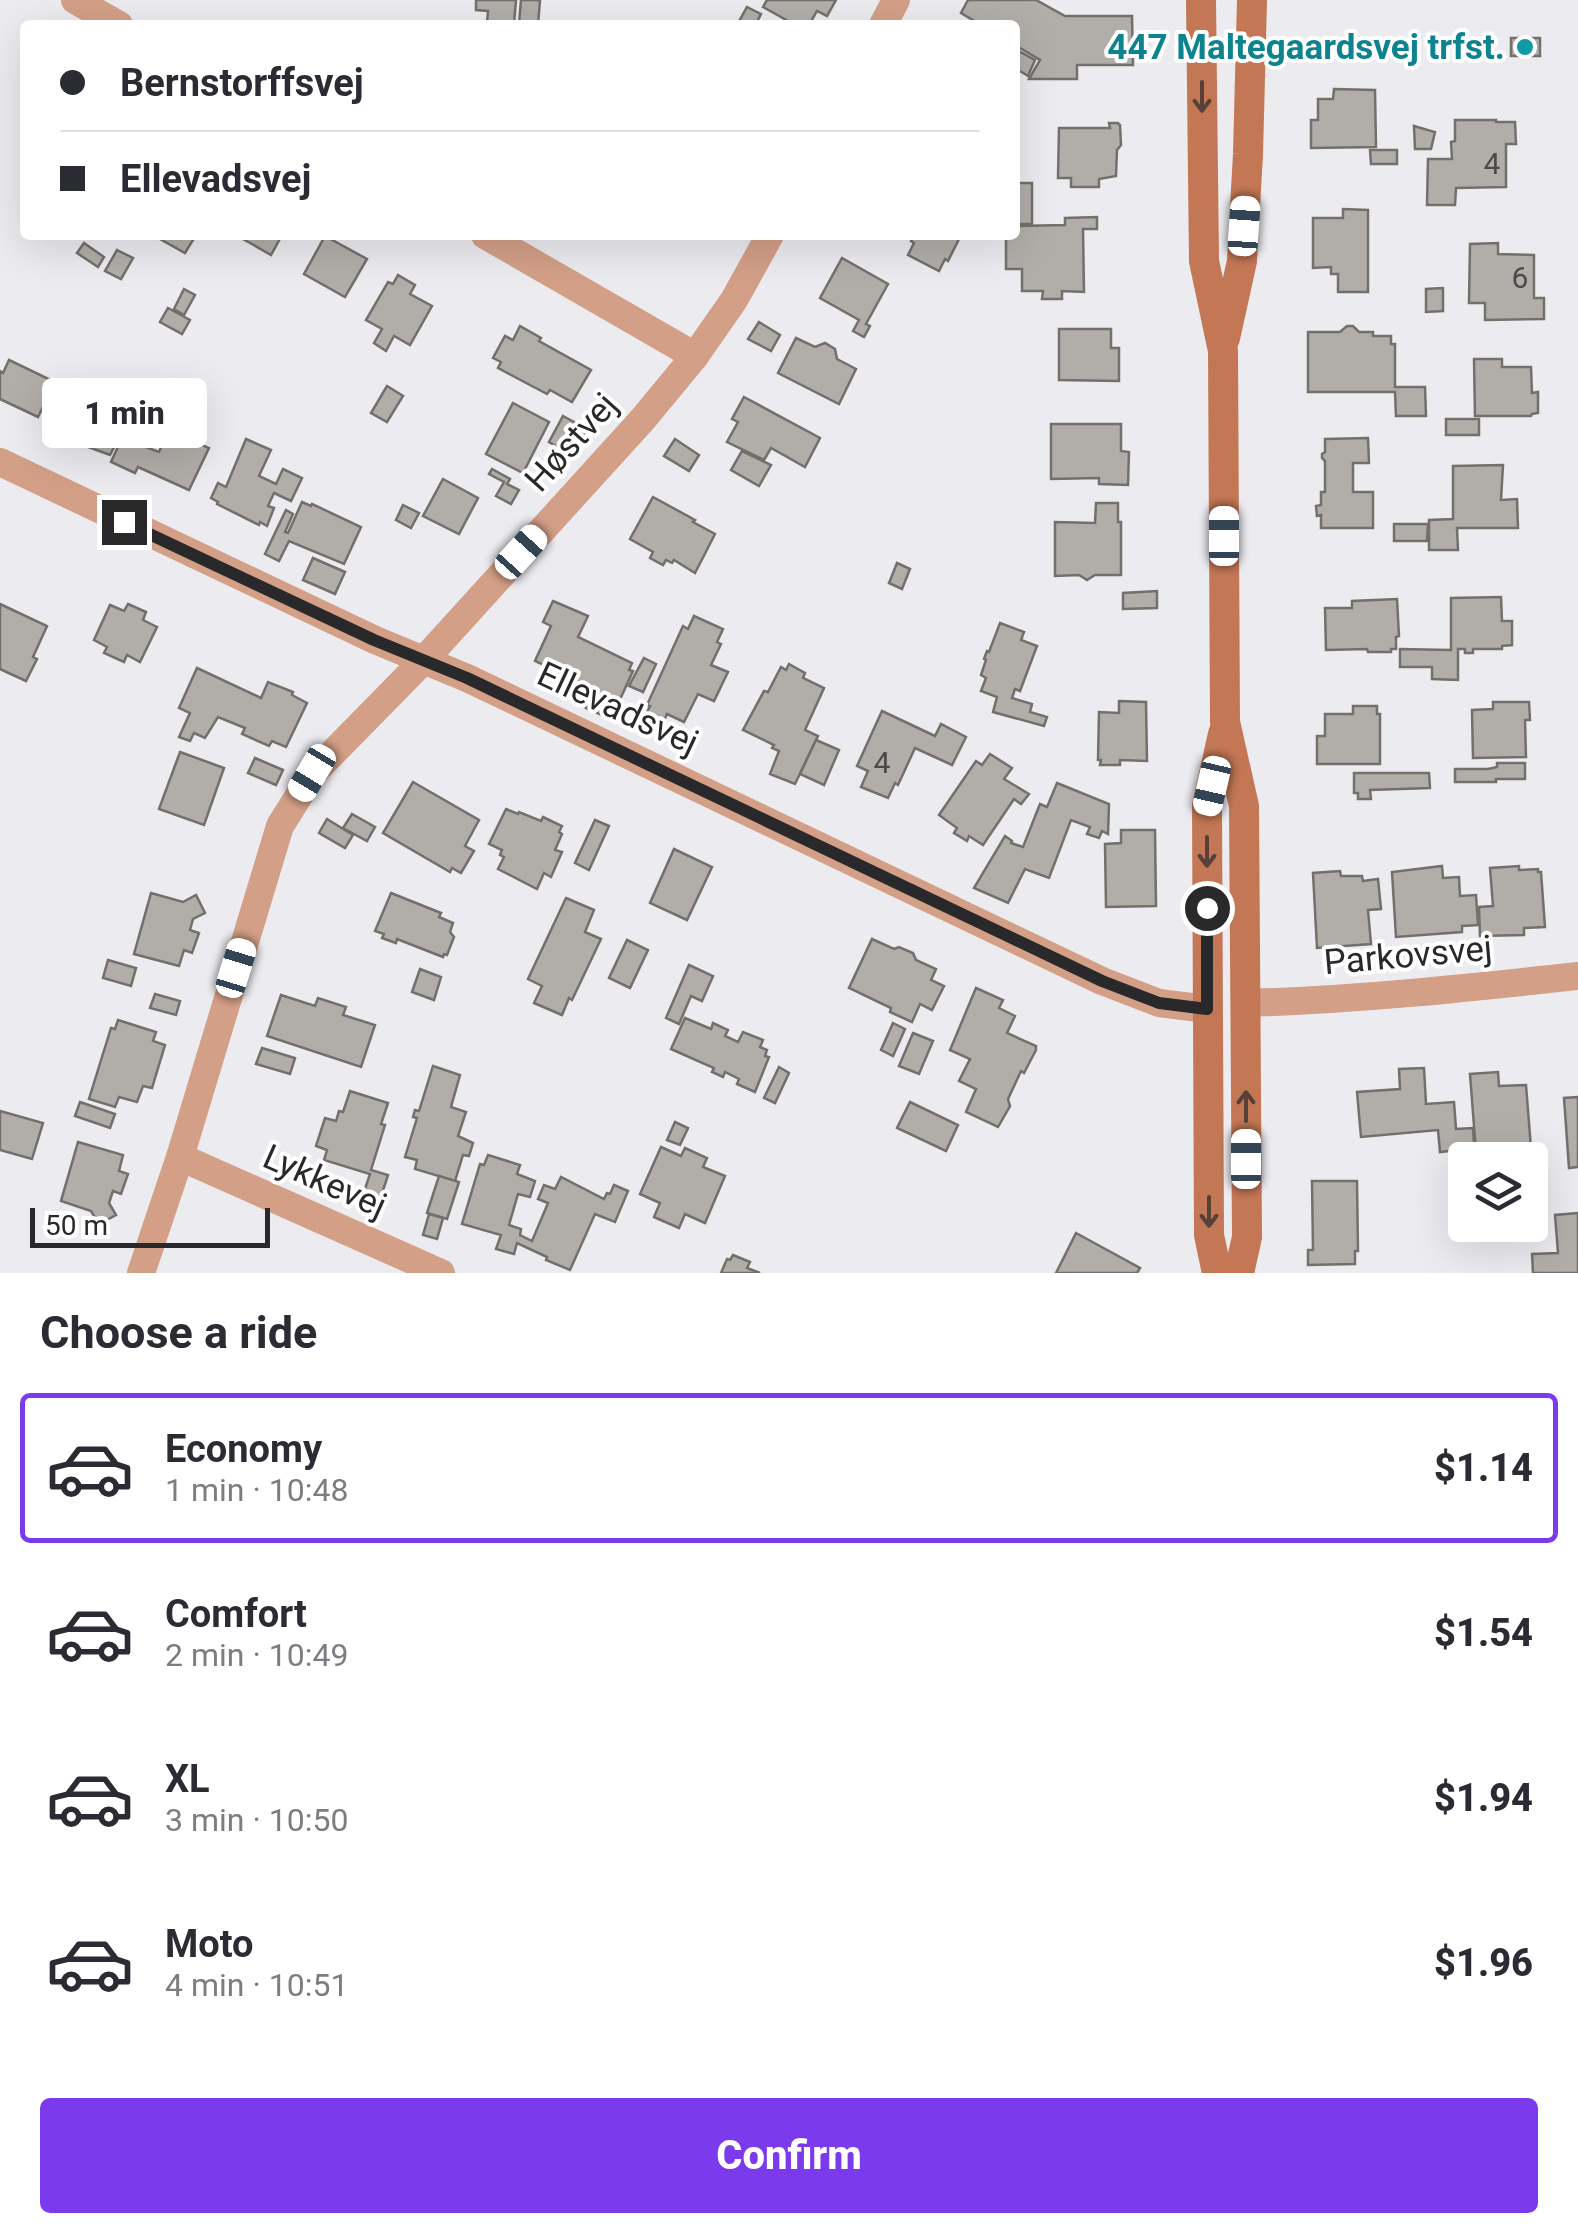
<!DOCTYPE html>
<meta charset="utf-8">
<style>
:root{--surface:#fff;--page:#f7f7f7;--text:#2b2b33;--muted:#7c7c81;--line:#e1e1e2;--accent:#7c3aed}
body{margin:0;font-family:Roboto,sans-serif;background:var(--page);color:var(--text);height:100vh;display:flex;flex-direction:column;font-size:38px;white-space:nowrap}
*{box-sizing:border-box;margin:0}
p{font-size:32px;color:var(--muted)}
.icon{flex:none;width:55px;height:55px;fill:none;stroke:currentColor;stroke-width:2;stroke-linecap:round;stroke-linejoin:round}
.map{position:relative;height:1273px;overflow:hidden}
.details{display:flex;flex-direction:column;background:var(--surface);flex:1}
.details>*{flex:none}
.guide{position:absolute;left:20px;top:20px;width:1000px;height:220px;border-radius:10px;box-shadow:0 10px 40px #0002;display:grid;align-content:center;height:220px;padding:0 40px;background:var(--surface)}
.tools{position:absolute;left:1448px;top:1142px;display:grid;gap:20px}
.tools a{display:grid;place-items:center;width:100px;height:100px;border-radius:10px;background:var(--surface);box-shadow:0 10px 40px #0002;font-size:50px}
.scale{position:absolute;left:30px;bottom:25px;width:240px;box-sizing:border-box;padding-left:10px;border:5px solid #29292b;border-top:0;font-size:28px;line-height:35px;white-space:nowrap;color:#29292b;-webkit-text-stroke:8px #fff;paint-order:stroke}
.end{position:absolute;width:45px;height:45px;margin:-22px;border:12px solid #29292b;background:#fff;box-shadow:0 0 0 5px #fff}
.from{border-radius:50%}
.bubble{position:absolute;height:70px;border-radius:10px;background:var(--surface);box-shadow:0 10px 40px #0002;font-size:32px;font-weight:800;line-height:70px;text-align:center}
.car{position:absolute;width:30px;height:60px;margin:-30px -15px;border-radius:12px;box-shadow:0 0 8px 2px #0007;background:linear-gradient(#fff 24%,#345 0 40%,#fff 0 76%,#345 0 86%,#fff 0)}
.guide b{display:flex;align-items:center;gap:35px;height:95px;font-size:38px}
.guide b+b{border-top:2px solid var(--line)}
.guide i{width:25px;height:25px;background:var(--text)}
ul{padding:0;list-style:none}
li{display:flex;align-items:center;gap:30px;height:150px;margin:0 20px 15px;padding:0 20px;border:5px solid transparent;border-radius:10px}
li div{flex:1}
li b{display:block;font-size:38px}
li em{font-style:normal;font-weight:800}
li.current{border-color:var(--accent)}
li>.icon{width:90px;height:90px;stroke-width:1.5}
h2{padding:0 40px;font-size:45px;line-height:120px}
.primary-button{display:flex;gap:20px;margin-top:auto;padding:20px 40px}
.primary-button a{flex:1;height:115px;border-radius:10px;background:var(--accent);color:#fff;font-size:40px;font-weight:800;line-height:115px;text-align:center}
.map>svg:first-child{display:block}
.building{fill:#b1aeaa;stroke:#73706c;stroke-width:2.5}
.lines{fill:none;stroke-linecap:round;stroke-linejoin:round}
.street{stroke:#d39f87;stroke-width:28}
.secondary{stroke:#c37754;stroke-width:30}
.oneway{stroke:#574037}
.route{stroke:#29292b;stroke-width:12}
.culture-dot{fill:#0f9aa8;stroke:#fff;stroke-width:4}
.labels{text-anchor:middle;stroke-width:8;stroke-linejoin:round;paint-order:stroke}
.number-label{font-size:30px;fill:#4b4a4b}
.culture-label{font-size:35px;font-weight:bold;fill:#0d838f;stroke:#fff;text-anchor:end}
.street-label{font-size:35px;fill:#29292b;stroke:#fff}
</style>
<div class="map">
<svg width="1578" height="1273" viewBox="0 0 1578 1273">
<rect width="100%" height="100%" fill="#ebebf0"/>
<g class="building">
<polygon points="476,0 516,0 514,24 487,23 488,11 476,10"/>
<polygon points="521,0 540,0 538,25 519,24"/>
<polygon points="767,0 836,0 827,16 817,11 809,25 786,25 788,21 763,7"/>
<polygon points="968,0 1036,0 1065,16 1132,16 1133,65 1077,65 1077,79 1029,79 1040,60 1015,45 1015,25 981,25 961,13"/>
<polygon points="747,7 761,14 757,22 762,25 737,25"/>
<rect x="1511" y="38" width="29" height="18"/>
<polygon points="1015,49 1035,60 1028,76 1015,68"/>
<polygon points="1334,89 1375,90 1376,147 1311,148 1311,120 1318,120 1318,99 1333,99"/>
<polygon points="1455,120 1496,120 1496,122 1515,122 1516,144 1506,144 1506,187 1456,188 1455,205 1427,205 1428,159 1452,159 1451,142 1455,141"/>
<polygon points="1109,123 1118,123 1120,125 1121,145 1117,150 1116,176 1099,179 1099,187 1071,187 1071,178 1058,178 1059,128 1110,128"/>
<polygon points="1414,126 1435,132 1431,149 1415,149"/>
<polygon points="1370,150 1397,150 1397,164 1371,164"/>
<rect x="1015" y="183" width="17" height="41"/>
<polygon points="1343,209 1368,210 1368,292 1338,292 1338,274 1331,274 1331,267 1313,268 1313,218 1343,218"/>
<polygon points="1097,217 1097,229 1083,229 1084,292 1062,291 1062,299 1042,299 1043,291 1022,291 1022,269 1006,269 1006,235 1015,235 1015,226 1065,225 1065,218"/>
<polygon points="153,235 196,235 185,253"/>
<polygon points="236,235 282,235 271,255"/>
<polygon points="914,235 961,235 948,261 945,259 939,271 908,255 914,243 911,241"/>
<polygon points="325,236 367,259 345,297 304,274"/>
<polygon points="84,243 104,257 98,267 77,253"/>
<polygon points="1498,243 1498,254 1534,255 1534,298 1544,298 1544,319 1485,320 1485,303 1469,303 1470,244"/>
<polygon points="117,250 133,258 121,279 105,271"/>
<polygon points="842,258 888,284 866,324 870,326 864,337 853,331 859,320 820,298"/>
<polygon points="398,275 415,285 410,294 432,306 410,345 394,336 386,351 374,343 382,329 366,320 388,282 393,284"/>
<polygon points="1443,288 1443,311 1426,312 1426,289"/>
<polygon points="184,289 195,295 184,315 174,309"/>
<polygon points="168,308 190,320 182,334 160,322"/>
<polygon points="759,322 780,335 771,351 748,339"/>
<polygon points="520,326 541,338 539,341 591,370 572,402 550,390 547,394 498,368 501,362 493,358 505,336 513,340"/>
<polygon points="1347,326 1353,326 1359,332 1373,332 1373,336 1391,336 1391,344 1395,344 1395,387 1425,387 1426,416 1396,416 1395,392 1308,392 1308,332 1340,332"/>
<polygon points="1059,329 1111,329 1111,348 1119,348 1119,381 1059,380"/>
<polygon points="796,338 815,347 825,343 835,349 837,359 856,369 839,404 778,373"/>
<polygon points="1474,359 1502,359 1502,367 1531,367 1532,393 1538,392 1538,413 1532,414 1531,416 1475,416"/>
<polygon points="9,360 55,382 38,417 0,399 0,371 3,373"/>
<polygon points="387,386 403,396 387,422 371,413"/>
<polygon points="91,396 108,406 132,413 110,455 88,447 91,434 82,429 80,435 59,425 68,411 79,416"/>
<polygon points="744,397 820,438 805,467 771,448 764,460 727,442 738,422 732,419"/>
<polygon points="171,402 195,414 190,424 197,426 191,440 209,448 189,490 138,467 135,473 111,462 122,438 159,452 168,432 160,427"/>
<polygon points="513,403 549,422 523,473 486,454"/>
<polygon points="145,412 156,416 147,438 136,434"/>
<polygon points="563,416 587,429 573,456 549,442"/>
<rect x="1446" y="419" width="33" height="16"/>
<polygon points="1051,424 1121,424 1121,451 1129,452 1128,485 1099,484 1099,478 1051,479"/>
<polygon points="1368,438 1369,463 1353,463 1353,492 1373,492 1373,528 1321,528 1321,515 1317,516 1316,506 1321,505 1321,492 1325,492 1325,461 1322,458 1322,454 1325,452 1325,439"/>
<polygon points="246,439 271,450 259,476 276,484 283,469 302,478 291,501 274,493 268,506 274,508 267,526 260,522 259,525 217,504 218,502 211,498 218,483 226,487"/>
<polygon points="675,439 699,455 689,471 664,456"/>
<polygon points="742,451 771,465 759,486 731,470"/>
<polygon points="1503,465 1501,500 1517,499 1518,528 1457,528 1458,550 1429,550 1429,520 1453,519 1453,466"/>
<polygon points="492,469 510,479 507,484 519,490 511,504 496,496 504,482 489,474"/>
<polygon points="443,479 478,498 459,534 423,516"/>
<polygon points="653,497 695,520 693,522 715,534 695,573 674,560 672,563 666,560 663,565 650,558 653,552 630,539"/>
<polygon points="302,502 311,506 312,504 361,527 344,564 289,541 279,561 265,554 286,510 293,514 285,532 288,533"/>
<polygon points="1096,503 1118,503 1118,522 1121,522 1121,575 1095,575 1087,580 1079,575 1055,576 1055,522 1095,523"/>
<polygon points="403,505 419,513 411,528 396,520"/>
<polygon points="1394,524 1428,524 1427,541 1394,541"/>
<polygon points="313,558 345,572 335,594 303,580"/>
<polygon points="897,563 910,569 902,589 889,583"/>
<polygon points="1157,591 1157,608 1123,609 1123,593"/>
<polygon points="1501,597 1502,621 1512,621 1512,645 1502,646 1502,649 1473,649 1473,653 1465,653 1465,649 1458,649 1458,680 1432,679 1432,667 1400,667 1400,649 1451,650 1451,598"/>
<polygon points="1397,599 1399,636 1396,637 1396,649 1391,649 1391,652 1368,652 1367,649 1326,650 1325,608 1352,608 1352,601"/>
<polygon points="553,601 588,616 578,637 632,663 629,670 633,671 611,719 586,708 595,689 560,672 558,677 544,670 546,666 535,661 551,626 543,622"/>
<polygon points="0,604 47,626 33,657 37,659 26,681 0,669"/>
<polygon points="128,604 146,612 143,620 157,627 140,662 127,655 124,662 104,653 107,647 94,640 110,605 124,611"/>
<polygon points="694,616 723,629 717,642 721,644 711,665 728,672 714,701 698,694 684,722 667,714 659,733 641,725 650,706 647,705 683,626 688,629"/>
<polygon points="1000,623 1024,632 1021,640 1037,646 1020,691 1015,689 1012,698 1032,704 1030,712 1047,717 1044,726 993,712 997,697 981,691 986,678 981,675 986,660 984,659 987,651 989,652"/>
<polygon points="644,658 656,664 643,692 629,686"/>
<polygon points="789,664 805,673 803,678 824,688 805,730 818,736 795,784 770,774 779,751 772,748 774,745 743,730 764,691 768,692 781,667 786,670"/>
<polygon points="197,668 261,698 268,682 293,692 292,695 307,703 286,747 272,741 269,746 242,734 245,728 218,717 205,738 194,733 190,741 179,737 190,713 179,708"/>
<polygon points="1119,701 1146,702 1147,761 1120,760 1120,765 1100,765 1101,760 1098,760 1099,712 1119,713"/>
<polygon points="1493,702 1529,702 1530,720 1525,720 1526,757 1473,758 1472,710 1493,709"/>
<polygon points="1353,706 1377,706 1377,714 1380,714 1380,764 1317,764 1317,736 1325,736 1325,714 1353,714"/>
<polygon points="882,711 935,736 941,724 966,737 952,765 915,748 898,785 895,783 888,798 861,787 868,771 857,766"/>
<polygon points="816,740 839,750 824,785 800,774"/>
<polygon points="180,752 224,768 204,825 159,809"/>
<polygon points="990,754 1012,768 1004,779 1029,794 1021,804 1014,799 983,845 969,836 967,841 954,833 957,828 939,815 976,761 982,765"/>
<polygon points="255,758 283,770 276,785 248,773"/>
<polygon points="1497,763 1525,763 1525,779 1496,779 1496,782 1455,782 1455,769 1488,769 1497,767"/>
<polygon points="1354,773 1429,773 1430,788 1370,790 1371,799 1358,799 1358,793 1354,793"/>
<polygon points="413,782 479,820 465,846 474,851 461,873 452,868 450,872 383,833"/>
<polygon points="1057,783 1109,804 1108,834 1102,831 1099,838 1087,834 1090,827 1071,820 1049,878 1025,869 1008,903 974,888 1005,836 1012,841 1011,843 1023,847 1040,804 1047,807"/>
<polygon points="506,809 518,814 519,812 541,821 543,817 562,826 559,832 562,834 555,850 562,852 551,877 544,873 537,889 498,869 504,857 500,855 502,850 489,844"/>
<polygon points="352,814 375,827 367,841 343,828"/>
<polygon points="327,819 353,835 345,848 319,833"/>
<polygon points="595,820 609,826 589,870 575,863"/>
<polygon points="1121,830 1155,830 1156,906 1106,907 1105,844 1121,843"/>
<polygon points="674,849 712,867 687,920 650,903"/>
<polygon points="1442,866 1443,878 1459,877 1460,896 1476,895 1478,925 1462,926 1462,932 1396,937 1392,872"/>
<polygon points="1519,866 1519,870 1538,869 1538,872 1541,872 1545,927 1524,928 1524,935 1480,936 1479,907 1493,906 1490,868"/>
<polygon points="1340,871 1341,876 1362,876 1363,881 1378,879 1381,909 1368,910 1371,944 1317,948 1313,873"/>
<polygon points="151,893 183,902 196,895 205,913 193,919 190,930 199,933 192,953 184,950 179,966 134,954"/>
<polygon points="391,893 441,913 439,917 453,923 450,932 454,937 447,955 444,954 443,957 397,939 396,943 382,938 384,934 375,931"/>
<polygon points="566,898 594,910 585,932 601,939 572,1000 569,998 562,1015 534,1003 542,986 528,979"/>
<polygon points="872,939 894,949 899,947 913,953 916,960 936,969 931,980 944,986 932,1010 920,1004 912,1022 890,1012 891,1008 849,988"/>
<polygon points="627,940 648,950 630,988 609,978"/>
<polygon points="108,960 136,968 131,986 103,978"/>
<polygon points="689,965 713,976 702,1001 691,996 679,1024 666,1018"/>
<polygon points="420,969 441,977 434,1000 412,992"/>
<polygon points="976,988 1003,1000 999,1008 1015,1016 1007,1033 1036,1046 1036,1050 1024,1073 1021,1071 1008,1099 1010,1106 998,1127 966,1112 976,1089 959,1081 970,1059 950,1050"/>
<polygon points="155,994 180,1001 176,1015 150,1008"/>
<polygon points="281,995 315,1006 318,998 346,1007 343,1015 375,1025 361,1067 267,1036"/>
<polygon points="685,1018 711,1029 713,1023 728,1030 725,1036 738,1042 743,1032 763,1040 760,1047 767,1050 765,1056 769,1057 755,1092 737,1084 739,1079 725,1072 723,1077 712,1072 714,1068 671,1049"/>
<polygon points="118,1020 156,1032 153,1041 165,1045 152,1088 143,1086 137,1102 119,1097 115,1107 89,1099 111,1028 115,1029"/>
<polygon points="893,1023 905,1029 893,1056 881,1050"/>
<polygon points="913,1033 933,1041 919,1074 899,1066"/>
<polygon points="262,1048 295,1058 290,1074 256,1064"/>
<polygon points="433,1066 460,1075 451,1107 466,1112 458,1136 473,1143 469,1156 463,1155 455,1181 415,1169 417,1160 405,1157 417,1118 413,1117 415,1110 419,1111"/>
<polygon points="779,1067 789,1073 775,1103 764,1098"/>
<polygon points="1424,1068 1426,1104 1454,1102 1456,1129 1473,1128 1475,1160 1465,1160 1465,1155 1458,1156 1458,1150 1440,1152 1438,1130 1361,1137 1357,1092 1400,1089 1399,1069"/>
<polygon points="1498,1072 1499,1086 1526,1085 1531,1148 1476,1152 1470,1074"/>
<polygon points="350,1091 388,1103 381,1124 385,1125 371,1170 388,1175 375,1215 358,1210 370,1174 324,1160 327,1150 316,1146 325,1118 336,1121 339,1111 343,1112"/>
<polygon points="1578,1097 1578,1167 1569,1168 1564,1098"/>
<polygon points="80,1102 115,1114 110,1128 75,1116"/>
<polygon points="910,1102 958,1125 946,1151 897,1128"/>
<polygon points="0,1111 43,1123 32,1159 0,1150"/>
<polygon points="675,1122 688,1128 680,1145 667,1140"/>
<polygon points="78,1142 123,1155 119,1171 128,1174 121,1194 113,1191 109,1203 116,1215 99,1224 91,1211 61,1201"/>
<polygon points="661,1147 681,1156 685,1148 707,1158 703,1167 725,1176 705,1223 685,1214 679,1228 654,1217 660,1203 640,1194"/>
<polygon points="488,1155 520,1165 517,1174 535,1181 530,1197 518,1194 509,1225 521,1229 520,1235 532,1241 548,1203 538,1199 544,1185 555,1189 561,1177 604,1199 607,1193 610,1194 614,1185 628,1191 615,1222 595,1214 570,1270 546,1260 547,1257 517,1243 514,1254 496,1249 501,1235 462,1224 480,1164 484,1165"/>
<polygon points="439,1176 459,1182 447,1219 427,1213"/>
<polygon points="1312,1181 1357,1181 1358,1251 1355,1251 1355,1264 1308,1265 1308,1250 1313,1250"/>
<polygon points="1578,1213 1578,1273 1533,1273 1532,1254 1558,1253 1555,1215"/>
<polygon points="429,1214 443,1218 437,1239 423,1235"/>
<polygon points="1076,1233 1140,1268 1137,1273 1056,1273"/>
<polygon points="733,1255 750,1262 747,1268 760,1273 721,1273 727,1259 730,1260"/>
</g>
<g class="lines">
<g class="street">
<polyline points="75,0 119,25"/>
<polyline points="883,25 896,0"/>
<polyline points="485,235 695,356"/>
<polyline points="0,462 375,640 467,678 1102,981 1159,1003 1207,1009"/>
<path d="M 1245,1003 C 1356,1000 1467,988 1578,976"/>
<polyline points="180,1157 441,1273"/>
<polyline points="141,1273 180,1157 280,826 313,773 424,660 643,419 695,356 734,300 770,235"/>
</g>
<g class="secondary">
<polyline points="1201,0 1204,261 1223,351 1225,722 1244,806 1247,1237 1239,1273"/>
<polyline points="1225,338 1242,261 1248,154 1252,0"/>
<polyline points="1217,1273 1209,1235 1207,806 1223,734"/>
</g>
</g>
<defs><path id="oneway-shaft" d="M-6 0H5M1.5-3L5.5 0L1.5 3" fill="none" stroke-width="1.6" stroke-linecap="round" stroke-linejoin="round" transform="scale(2.5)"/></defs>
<g class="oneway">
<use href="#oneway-shaft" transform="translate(1202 97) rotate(90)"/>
<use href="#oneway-shaft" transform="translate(1207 852) rotate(90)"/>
<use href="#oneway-shaft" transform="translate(1246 1106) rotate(-90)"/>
<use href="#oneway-shaft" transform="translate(1209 1212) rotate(90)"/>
</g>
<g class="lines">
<polyline class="route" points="124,522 374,640 467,678 1102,981 1159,1003 1207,1009 1207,908"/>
</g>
<circle class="culture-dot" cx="1525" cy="47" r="10"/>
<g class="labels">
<g class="number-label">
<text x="1492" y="174">4</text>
<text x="1520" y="288">6</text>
<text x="882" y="773">4</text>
</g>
<g class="culture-label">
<text x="1505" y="59">447 Maltegaardsvej trfst.</text>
</g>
<g class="street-label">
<text transform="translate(571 442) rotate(-48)" y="12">Høstvej</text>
<text transform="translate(618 708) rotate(25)" y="12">Ellevadsvej</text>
<text transform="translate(1408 955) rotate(-5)" y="12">Parkovsvej</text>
<text transform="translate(325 1181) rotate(24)" y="12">Lykkevej</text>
</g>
</g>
</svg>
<div class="tools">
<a><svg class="icon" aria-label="layers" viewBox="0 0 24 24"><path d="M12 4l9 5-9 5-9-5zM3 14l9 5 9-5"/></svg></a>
</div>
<div class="scale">50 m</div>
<i class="end from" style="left:1207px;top:908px"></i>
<i class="end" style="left:124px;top:522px"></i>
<div class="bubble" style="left:42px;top:378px;width:165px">1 min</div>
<i class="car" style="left:1244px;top:226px;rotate:4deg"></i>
<i class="car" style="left:1224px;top:536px;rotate:0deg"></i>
<i class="car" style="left:521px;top:552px;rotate:42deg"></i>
<i class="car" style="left:312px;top:773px;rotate:211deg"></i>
<i class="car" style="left:1212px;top:786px;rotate:193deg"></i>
<i class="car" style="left:236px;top:968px;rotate:17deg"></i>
<i class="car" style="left:1246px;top:1159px;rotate:0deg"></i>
<div class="guide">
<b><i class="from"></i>Bernstorffsvej</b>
<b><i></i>Ellevadsvej</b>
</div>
</div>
<section class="details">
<h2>Choose a ride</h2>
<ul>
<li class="current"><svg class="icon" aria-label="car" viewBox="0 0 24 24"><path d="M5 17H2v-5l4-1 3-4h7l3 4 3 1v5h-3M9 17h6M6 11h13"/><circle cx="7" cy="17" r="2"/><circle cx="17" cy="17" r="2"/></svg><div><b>Economy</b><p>1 min · 10:48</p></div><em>$1.14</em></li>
<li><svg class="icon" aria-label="car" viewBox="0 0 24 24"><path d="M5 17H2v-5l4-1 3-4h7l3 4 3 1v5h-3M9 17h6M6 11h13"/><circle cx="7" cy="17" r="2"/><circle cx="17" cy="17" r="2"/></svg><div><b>Comfort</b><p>2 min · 10:49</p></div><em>$1.54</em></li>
<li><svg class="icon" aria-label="car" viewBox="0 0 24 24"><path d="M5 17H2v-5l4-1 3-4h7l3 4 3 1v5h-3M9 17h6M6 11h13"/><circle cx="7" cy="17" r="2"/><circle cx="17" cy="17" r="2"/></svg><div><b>XL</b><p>3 min · 10:50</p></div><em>$1.94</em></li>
<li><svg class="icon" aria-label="car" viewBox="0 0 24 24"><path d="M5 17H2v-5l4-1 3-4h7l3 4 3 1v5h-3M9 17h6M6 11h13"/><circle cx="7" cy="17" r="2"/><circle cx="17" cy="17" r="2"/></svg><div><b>Moto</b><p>4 min · 10:51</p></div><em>$1.96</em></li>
</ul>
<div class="primary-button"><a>Confirm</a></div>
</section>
